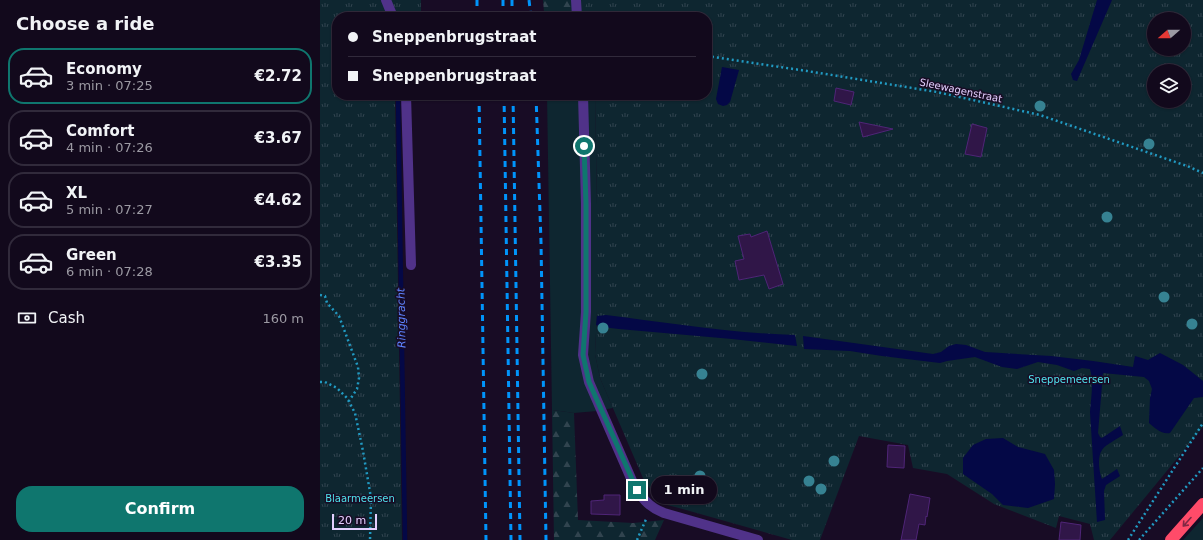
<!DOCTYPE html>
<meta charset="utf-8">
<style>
:root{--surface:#12091c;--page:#1f1729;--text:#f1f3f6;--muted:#9c9aa3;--line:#312a3b;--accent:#0f766e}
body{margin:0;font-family:"DejaVu Sans",sans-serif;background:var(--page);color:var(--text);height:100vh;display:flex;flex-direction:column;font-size:15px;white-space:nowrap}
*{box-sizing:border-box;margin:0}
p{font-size:13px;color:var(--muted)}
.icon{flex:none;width:22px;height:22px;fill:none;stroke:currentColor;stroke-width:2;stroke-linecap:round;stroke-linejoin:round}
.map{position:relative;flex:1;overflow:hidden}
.side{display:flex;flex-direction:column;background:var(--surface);width:320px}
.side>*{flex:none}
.banner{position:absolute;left:12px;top:12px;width:380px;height:88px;border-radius:16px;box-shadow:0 1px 3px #0004,0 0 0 1px var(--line);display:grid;align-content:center;height:88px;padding:0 16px;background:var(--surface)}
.needle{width:26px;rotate:250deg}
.controls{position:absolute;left:827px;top:12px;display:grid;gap:8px}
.controls a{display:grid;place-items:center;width:44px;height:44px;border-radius:50%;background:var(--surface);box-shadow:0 1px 3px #0004,0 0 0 1px var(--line);font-size:20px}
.scale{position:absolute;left:12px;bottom:10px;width:45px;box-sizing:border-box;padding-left:4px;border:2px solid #e4d0ff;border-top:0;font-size:11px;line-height:14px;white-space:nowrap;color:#e4d0ff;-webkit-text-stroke:3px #180c25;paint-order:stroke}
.end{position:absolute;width:18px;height:18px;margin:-9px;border:5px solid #0f766e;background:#fff;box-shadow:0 0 0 2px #fff}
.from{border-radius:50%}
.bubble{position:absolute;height:28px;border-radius:14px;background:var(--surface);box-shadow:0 1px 3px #0004,0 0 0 1px var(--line);font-size:13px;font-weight:700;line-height:28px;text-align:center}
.banner b{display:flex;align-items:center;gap:14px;height:38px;font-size:15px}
.banner b+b{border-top:1px solid var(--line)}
.banner i{width:10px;height:10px;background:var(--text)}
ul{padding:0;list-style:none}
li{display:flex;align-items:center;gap:12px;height:56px;margin:0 8px 6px;padding:0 8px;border:2px solid var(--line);border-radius:16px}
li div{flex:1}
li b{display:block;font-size:15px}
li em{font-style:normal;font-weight:700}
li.selected{border-color:var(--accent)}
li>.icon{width:36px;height:36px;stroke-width:1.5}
h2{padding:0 16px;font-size:18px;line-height:48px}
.pay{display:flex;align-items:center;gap:10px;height:44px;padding:0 16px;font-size:15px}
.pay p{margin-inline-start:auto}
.action{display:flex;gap:8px;margin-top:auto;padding:8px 16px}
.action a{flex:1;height:46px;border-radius:16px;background:var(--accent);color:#fff;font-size:16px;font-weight:700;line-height:46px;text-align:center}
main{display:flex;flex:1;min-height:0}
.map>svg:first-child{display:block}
.grass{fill:#0e2630}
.forest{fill:url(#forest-firs)}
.park{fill:url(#park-tufts);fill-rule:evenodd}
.water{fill:#040846}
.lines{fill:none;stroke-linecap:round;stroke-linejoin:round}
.stream{stroke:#040846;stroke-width:4.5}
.building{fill:#301648;stroke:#4f2577}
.path{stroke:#219ac2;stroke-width:2.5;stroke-dasharray:2 3;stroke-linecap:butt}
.minor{stroke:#503289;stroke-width:10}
.highway{stroke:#ff4b69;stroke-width:12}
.rail{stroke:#0094fb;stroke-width:3;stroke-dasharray:6 5;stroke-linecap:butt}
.tree{fill:#368292}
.oneway{stroke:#802844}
.route{stroke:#0f766e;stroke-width:5}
.labels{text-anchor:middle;stroke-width:3;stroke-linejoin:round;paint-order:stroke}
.street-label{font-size:10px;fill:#e4d0ff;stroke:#180c25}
.park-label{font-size:10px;fill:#4fe3ec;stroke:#180c25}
.water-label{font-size:11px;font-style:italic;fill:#5e83ff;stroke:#180c25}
</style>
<main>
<section class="side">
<h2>Choose a ride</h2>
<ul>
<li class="selected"><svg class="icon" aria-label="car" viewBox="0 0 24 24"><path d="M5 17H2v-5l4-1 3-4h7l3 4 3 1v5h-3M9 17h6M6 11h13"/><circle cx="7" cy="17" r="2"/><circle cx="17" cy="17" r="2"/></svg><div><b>Economy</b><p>3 min · 07:25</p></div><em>€2.72</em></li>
<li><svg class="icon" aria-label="car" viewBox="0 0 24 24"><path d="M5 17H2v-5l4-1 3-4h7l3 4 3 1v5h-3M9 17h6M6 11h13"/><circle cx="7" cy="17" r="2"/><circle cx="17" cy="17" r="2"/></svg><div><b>Comfort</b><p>4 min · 07:26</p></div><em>€3.67</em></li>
<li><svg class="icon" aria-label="car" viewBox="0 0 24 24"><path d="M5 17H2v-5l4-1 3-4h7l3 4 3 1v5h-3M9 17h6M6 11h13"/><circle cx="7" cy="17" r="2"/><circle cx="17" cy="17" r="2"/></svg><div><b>XL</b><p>5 min · 07:27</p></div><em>€4.62</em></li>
<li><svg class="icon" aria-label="car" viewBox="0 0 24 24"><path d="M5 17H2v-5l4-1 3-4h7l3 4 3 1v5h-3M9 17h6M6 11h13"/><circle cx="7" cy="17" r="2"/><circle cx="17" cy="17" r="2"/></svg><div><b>Green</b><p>6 min · 07:28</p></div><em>€3.35</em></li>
</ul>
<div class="pay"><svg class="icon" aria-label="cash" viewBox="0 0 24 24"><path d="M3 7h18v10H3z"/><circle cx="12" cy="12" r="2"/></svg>Cash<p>160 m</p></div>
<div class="action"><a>Confirm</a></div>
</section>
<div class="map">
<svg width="883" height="540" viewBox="0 0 883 540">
<defs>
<pattern id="forest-firs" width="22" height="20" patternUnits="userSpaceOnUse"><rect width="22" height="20" fill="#0e2630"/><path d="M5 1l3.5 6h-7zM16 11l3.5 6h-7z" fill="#31444f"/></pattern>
<pattern id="park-tufts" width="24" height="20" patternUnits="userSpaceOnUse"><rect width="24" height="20" fill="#0e2630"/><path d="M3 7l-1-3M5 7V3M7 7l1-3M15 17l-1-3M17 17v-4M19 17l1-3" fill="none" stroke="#31444f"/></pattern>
</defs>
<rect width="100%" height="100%" fill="#180c25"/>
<g class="grass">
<polygon points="227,95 275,95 277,204 277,312 275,354 280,378 293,408 277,411 254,413 232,410"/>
<polygon points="883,518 883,540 863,540"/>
</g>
<g class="forest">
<polygon points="223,0 349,0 340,17 226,17 224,12"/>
<polygon points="232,410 254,413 258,520 313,523 344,520 335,540 234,540"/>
</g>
<g class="park">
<polygon points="0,0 101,0 101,17 17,17 17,95 75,95 82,540 0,540"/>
<path d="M 266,0 L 883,0 L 883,427 L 790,540 L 774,540 L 770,524 L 739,516 L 736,528 L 674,504 L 627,474 L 593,468 L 588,445 L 539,436 L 500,540 L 472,540 L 359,508 L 347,505 L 337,500 L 323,478 L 280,378 L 275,354 L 277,312 L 277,204 L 275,95 L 387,95 L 387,17 L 267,17 ZM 834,19 L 864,19 L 864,49 L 834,49 ZM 834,71 L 864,71 L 864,101 L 834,101 Z"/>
</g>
<g class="water">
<polygon points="777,0 792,0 757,81 753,80 751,74 759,60"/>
<polygon points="402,67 419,70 410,102 407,105 403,106 398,104 396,99"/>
<path d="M 286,315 C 349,323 411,333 475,335 L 477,346 L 412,339 L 299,329 L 282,327 L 276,325 L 277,316 Z"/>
<path d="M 483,336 L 613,354 L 621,352 L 629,346 L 636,344 L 646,345 L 665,352 L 731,356 L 773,361 L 813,367 L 815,356 L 828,360 L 840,353 L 863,365 L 883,381 L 883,397 L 874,398 L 850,433 C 842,435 835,428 829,423 L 830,398 L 832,389 L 829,381 L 824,377 L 783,373 L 778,433 L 780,437 L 782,438 L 800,426 L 803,435 C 796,440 786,444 782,450 C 777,457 779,472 782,479 L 797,469 L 800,476 L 786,485 L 784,491 L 785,520 L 777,522 L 770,412 C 771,398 774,382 770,369 L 762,368 L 754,371 L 737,365 L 718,362 L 697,369 L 682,367 L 655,357 L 627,361 L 620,363 L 562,356 L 530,351 L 484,349 Z"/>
<polygon points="683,438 698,447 725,454 734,470 735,484 734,499 708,508 683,505 672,494 643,474 643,458 653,445 666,439"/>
</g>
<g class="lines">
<polyline class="stream" points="78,95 85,540"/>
</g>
<g class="building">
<polygon points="516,88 534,92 531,105 514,101"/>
<polygon points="539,122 573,129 543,137"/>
<polygon points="652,124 667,128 661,157 645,154"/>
<polygon points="447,231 463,284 449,289 444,275 419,280 415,261 424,259 418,236 430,234 431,237"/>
<polygon points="568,445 585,446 584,468 567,467"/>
<polygon points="590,494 610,498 607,517 606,516 605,525 599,524 596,540 581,540"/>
<polygon points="284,495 300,495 300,515 271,514 271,501 284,500"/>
<polygon points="741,522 761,525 760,540 739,540"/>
</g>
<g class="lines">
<g class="path">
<polyline points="387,56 487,71 617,92 720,115 867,166 883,173"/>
<polyline points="0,295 5,296 7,303 19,316 38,367 39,378 37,389 29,401"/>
<polyline points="0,382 5,382 17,388 27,398 35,413 43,451 51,498 50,540"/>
<polyline points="317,540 327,517"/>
<polyline points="808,540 883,423"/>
<polyline points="819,540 883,468"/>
</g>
<g class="minor">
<polyline points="66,0 73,17"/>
<polyline points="256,0 257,17"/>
<polyline points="86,95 91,265"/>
<path d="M 263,95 L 266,204 L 266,312 L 263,355 L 269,382 L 313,483 C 321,497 328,507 344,513 L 438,540"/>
</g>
<polyline class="highway" points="851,540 883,504"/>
<g class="rail">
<polyline points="157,0 157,17"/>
<polyline points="183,0 183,17"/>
<polyline points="192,0 192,17"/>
<polyline points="209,0 211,17"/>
<polyline points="159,95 166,540"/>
<polyline points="184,95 191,540"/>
<polyline points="193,95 200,540"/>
<polyline points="216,95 221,242 226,540"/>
</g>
</g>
<g class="tree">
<circle cx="720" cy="106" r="5.5"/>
<circle cx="829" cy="144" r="5.5"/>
<circle cx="787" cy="217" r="5.5"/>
<circle cx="844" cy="297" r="5.5"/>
<circle cx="872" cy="324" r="5.5"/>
<circle cx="283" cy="328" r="5.5"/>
<circle cx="382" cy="374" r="5.5"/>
<circle cx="514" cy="461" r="5.5"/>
<circle cx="380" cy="476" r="5.5"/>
<circle cx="489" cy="481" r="5.5"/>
<circle cx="501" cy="489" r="5.5"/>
</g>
<defs><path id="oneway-shaft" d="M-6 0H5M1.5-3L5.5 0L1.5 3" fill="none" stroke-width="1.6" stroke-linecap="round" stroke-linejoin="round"/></defs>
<use class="oneway" href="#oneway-shaft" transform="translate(867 522) rotate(132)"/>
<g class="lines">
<polyline class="route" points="264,146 266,204 266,312 263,355 269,382 317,490"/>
</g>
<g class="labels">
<g class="street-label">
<text transform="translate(641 90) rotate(12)" y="4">Sleewagenstraat</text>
</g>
<g class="park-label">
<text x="749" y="383">Sneppemeersen</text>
<text x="40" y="502">Blaarmeersen</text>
</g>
<g class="water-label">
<text transform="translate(81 318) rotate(-91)" y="4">Ringgracht</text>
</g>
</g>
</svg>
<div class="controls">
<a><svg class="needle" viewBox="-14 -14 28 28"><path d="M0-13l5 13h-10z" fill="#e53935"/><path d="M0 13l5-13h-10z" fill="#9c9aa3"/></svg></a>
<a><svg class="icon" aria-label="layers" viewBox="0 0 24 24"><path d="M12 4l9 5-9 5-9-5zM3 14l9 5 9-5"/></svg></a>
</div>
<div class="scale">20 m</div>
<i class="end from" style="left:264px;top:146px"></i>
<i class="end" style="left:317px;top:490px"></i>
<div class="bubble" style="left:331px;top:476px;width:66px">1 min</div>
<div class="banner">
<b><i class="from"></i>Sneppenbrugstraat</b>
<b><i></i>Sneppenbrugstraat</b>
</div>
</div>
</main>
